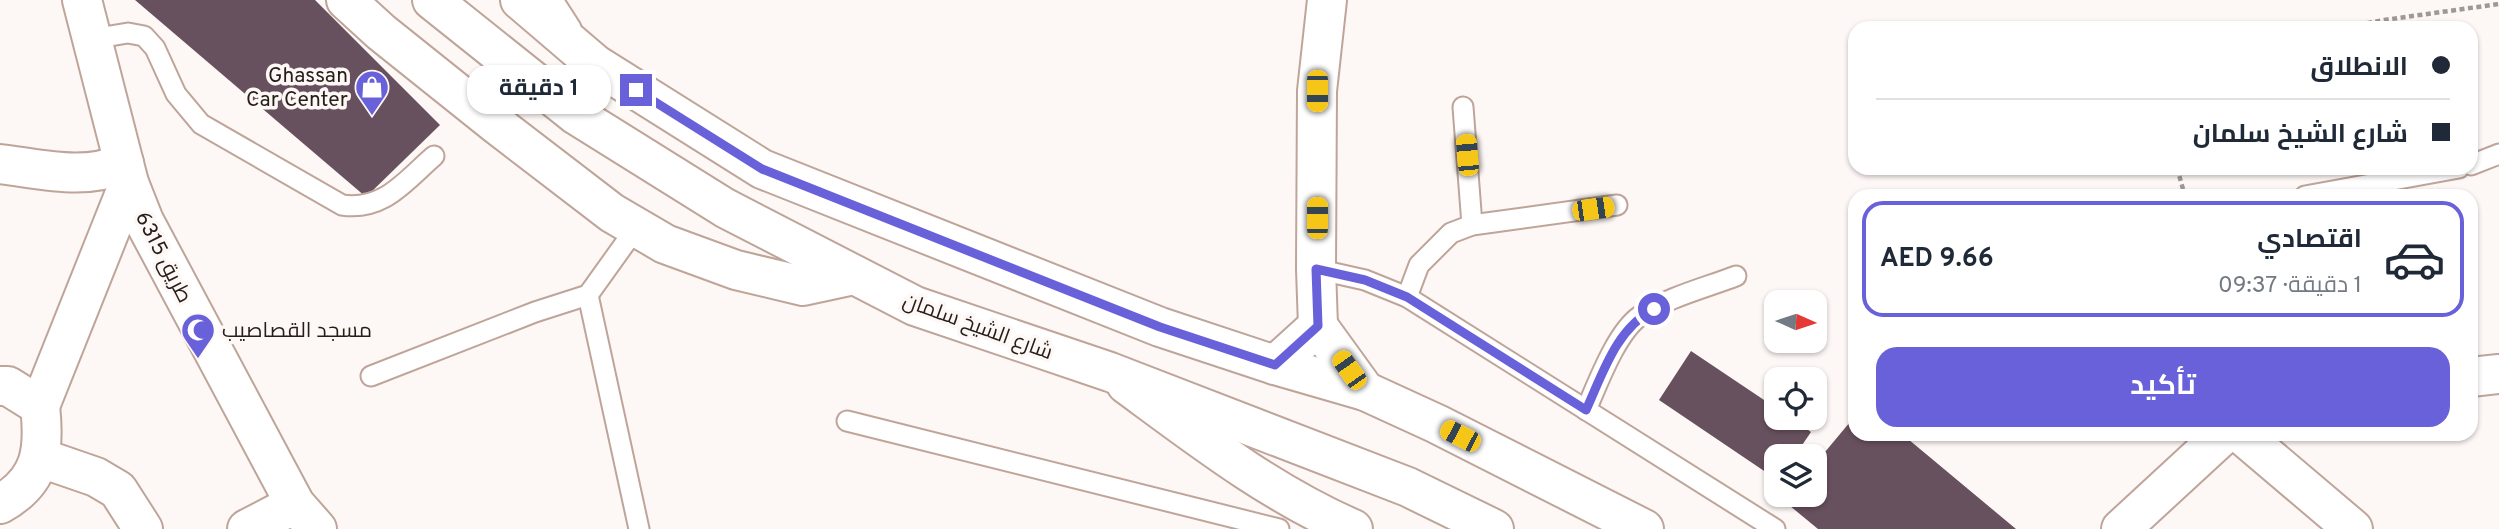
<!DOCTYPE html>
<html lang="ar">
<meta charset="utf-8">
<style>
:root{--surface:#fff;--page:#f2f2f3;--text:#1f2937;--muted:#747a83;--line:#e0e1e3;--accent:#6861da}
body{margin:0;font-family:Overpass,Cairo,sans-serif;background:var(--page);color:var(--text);direction:rtl;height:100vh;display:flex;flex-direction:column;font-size:26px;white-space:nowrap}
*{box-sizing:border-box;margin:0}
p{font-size:23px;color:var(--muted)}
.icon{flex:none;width:38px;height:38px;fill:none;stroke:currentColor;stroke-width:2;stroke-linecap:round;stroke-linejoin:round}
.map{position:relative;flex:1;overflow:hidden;direction:ltr}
.side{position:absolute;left:1848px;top:189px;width:630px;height:252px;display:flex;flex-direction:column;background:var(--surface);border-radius:21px;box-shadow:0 2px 5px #0004;direction:rtl}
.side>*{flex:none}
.hud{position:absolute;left:1848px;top:21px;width:630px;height:154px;border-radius:21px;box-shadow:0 2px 5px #0004;direction:rtl;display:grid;align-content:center;height:154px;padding:0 28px;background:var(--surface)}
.needle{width:46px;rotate:93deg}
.controls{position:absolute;left:1764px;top:290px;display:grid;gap:14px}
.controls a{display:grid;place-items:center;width:63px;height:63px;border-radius:14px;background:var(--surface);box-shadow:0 2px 5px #0004;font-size:35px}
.end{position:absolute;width:32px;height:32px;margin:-16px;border:9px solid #6861da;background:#fff;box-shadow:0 0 0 4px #fff}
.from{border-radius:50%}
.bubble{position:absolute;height:49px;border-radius:21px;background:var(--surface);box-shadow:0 2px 5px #0004;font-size:23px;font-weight:700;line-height:49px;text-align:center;direction:rtl}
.car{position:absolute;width:21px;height:42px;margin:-21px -10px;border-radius:9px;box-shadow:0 0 5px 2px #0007;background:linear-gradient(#f5c518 24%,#345 0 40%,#f5c518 0 76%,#345 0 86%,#f5c518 0)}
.hud b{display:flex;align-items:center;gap:24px;height:66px;font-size:26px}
.hud b+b{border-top:2px solid var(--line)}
.hud i{width:18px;height:18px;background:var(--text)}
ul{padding:12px 0 0;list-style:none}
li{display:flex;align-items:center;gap:21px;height:116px;margin:0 14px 10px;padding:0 14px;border:4px solid var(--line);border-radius:21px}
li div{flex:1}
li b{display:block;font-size:26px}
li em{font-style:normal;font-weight:700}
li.active{border-color:var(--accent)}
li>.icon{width:63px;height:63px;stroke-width:1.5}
.action{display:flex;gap:14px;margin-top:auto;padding:14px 28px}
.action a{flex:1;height:80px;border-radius:21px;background:var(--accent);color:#fff;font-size:28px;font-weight:700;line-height:80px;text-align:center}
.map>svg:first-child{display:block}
.building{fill:#68515e}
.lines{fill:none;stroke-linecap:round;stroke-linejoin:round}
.lane-casing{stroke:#bfa599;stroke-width:23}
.street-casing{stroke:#bfa599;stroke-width:42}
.primary-casing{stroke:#bfa599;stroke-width:42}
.path{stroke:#9f9895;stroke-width:4.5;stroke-dasharray:5 3.5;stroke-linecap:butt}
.lane{stroke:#fff;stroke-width:19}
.street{stroke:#fff;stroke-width:38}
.primary{stroke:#fff;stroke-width:38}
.route{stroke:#6861da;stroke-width:9}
.labels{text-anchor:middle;stroke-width:7;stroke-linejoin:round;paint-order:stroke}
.poi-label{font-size:21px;fill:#261d18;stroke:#fdf7f5;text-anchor:end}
.street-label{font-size:21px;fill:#261d18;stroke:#fdf7f5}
</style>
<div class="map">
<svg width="2499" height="529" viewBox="0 0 2499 529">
<rect width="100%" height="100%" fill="#fdf7f5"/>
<g class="building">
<polygon points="135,0 315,0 440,125 366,197"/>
<polygon points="1691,351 1776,408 1776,418 1791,418 1811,432 1794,457 1776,457 1776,479 1659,400"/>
<polygon points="1855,416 1855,434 1902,434 2016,529 1818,529 1784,501 1789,495 1815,495 1815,464"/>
</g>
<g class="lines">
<g class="lane-casing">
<g id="lane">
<polyline points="553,0 571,28"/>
<path d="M 92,39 L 128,33 L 144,36 L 155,48 L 176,94 L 201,124 L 342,205 C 384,211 405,181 434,156"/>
<polyline points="1463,107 1472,225"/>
<polyline points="2471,165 2499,154"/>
<polyline points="2305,196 2459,168"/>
<polyline points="1316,269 1365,280 1407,297 1775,529"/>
<polyline points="588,295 639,529"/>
<polyline points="1407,297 1419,265 1451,233 1472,225 1617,205"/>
<polyline points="371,376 535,312 588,295 636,228"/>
<path d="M 1586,410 C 1598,383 1616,333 1640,316 C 1668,297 1705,288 1736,276"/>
<polyline points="847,421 1279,529"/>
</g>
</g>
<g class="street-casing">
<g id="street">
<polyline points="82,0 129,183 144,221 295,504 317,529"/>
<polyline points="346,0 381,32 496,124 612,213 665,244 736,270 803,286 854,275"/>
<path d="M 0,164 C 42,169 84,181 124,163"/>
<polyline points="1318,326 1316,269 1317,91 1327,0"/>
<polyline points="1318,326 1365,391"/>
<polyline points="1275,365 1318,326"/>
<polyline points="2471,377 2499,374"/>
<path d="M 1126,384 C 1198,437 1270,493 1353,529"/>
<path d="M 0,386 L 8,386 L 40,406 C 45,449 42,481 0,504"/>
<polyline points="40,406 129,183"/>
<polyline points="2241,434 2353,529"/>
<polyline points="41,458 96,477 118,490 143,529"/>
<polyline points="247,529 295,504"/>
<polyline points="2121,529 2224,434"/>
</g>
</g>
<g class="primary-casing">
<g id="primary">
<polyline points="432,0 576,115 725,208 915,306 1110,372 1408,487 1494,529"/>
<polyline points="520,0 595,64 762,169 1160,327 1275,365 1365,391 1437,424 1644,529"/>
</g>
</g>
<g class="path">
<polyline points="2342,28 2384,20 2499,4"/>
<polyline points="2177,168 2185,196"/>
</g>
<use href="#lane" class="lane"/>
<use href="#street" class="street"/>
<use href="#primary" class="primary"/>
</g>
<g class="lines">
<path class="route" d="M 636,90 L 762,169 L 1160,327 L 1275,365 L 1318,326 L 1316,269 L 1365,280 L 1407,297 L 1586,410 C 1603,373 1616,329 1654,309"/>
</g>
<defs>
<g id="shop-pin" transform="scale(1.75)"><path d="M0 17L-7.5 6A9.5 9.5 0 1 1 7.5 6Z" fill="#6861da" stroke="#fdf7f5"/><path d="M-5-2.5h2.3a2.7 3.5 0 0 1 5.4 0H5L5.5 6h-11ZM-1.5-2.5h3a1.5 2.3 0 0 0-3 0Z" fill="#fff"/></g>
<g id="mosque-pin" transform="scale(1.75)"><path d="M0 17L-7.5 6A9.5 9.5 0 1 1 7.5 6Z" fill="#6861da" stroke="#fdf7f5"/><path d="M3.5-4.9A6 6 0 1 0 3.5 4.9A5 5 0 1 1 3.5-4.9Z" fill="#fff"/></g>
</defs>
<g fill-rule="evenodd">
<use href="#shop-pin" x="372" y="87"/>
<use href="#mosque-pin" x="198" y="330"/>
</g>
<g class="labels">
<g class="poi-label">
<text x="348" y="82">Ghassan<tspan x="348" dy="24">Car Center</tspan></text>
<text x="222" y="337" text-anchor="start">مسجد القصاصيب</text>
</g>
<g class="street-label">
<text transform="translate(164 257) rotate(63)" y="7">طريق 6315</text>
<text transform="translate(978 326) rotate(20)" y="7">شارع الشيخ سلمان</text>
</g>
</g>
</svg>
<div class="controls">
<a><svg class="needle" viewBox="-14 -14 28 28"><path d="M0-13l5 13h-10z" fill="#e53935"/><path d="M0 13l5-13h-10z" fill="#747a83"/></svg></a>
<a><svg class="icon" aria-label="locate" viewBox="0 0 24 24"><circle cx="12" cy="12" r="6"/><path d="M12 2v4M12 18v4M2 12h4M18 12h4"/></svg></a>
<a><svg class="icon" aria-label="layers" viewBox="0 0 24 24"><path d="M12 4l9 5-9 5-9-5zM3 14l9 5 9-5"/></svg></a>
</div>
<i class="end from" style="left:1654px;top:309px"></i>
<i class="end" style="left:636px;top:90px"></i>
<div class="bubble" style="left:467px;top:65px;width:144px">1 دقيقة</div>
<i class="car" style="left:1317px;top:91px;rotate:180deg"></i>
<i class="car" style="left:1467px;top:155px;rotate:355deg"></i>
<i class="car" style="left:1593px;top:209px;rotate:82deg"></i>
<i class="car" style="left:1317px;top:218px;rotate:0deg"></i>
<i class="car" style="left:1349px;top:370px;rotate:325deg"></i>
<i class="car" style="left:1460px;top:436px;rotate:297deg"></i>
<div class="hud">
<b><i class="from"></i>الانطلاق</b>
<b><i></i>شارع الشيخ سلمان</b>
</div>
<section class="side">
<ul>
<li class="active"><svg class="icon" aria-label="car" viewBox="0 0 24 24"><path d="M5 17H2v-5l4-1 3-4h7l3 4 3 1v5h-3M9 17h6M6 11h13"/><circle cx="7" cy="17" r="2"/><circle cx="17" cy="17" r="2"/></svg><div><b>اقتصادي</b><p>1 دقيقة · 09:37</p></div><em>AED 9.66</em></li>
</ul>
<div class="action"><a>تأكيد</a></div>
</section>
</div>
